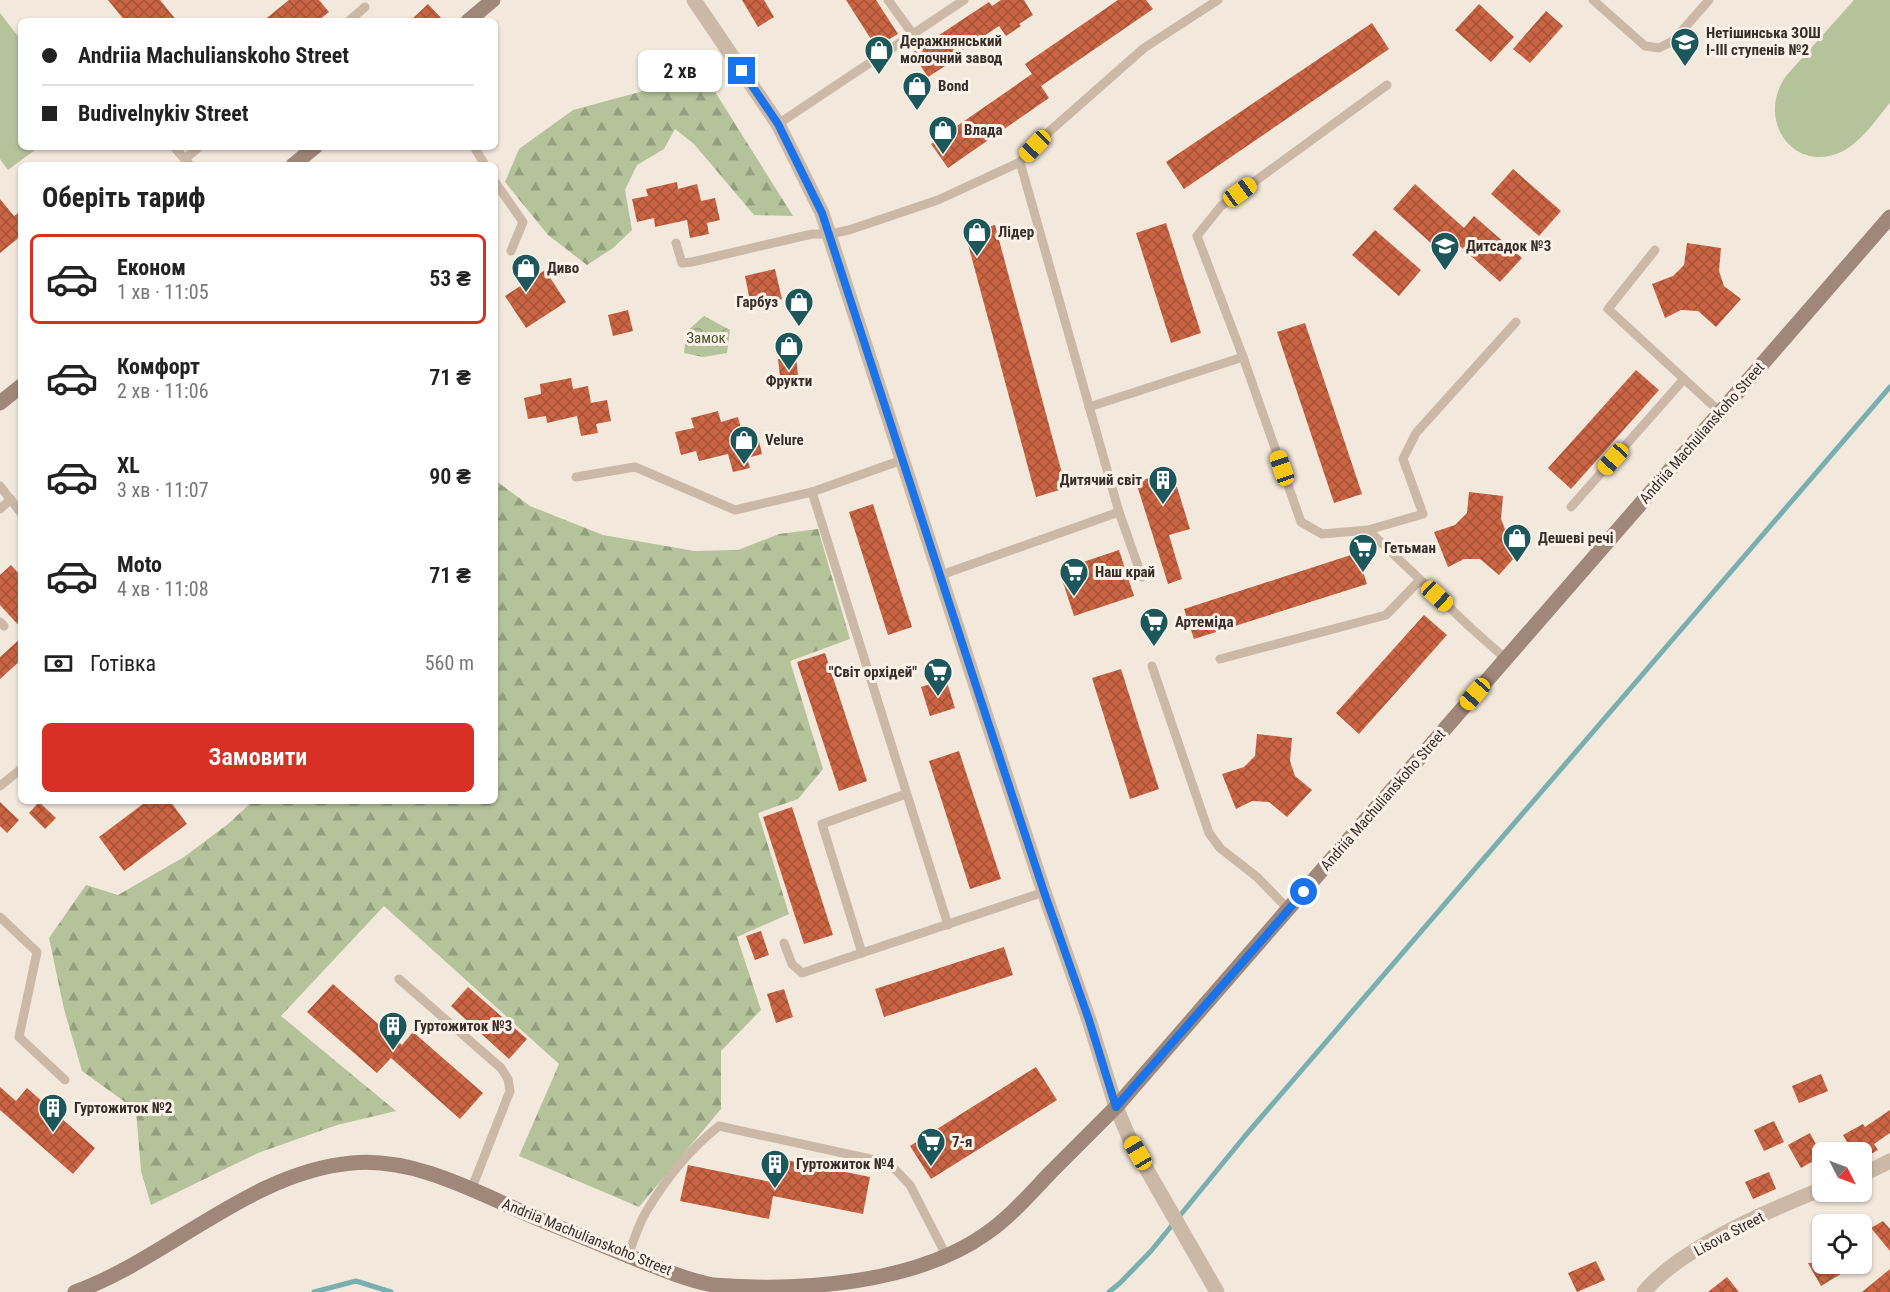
<!DOCTYPE html>
<html lang="uk">
<meta charset="utf-8">
<style>
:root{--surface:#fff;--page:#f6f6f6;--text:#222;--muted:#767676;--line:#e0e0e0;--accent:#d93025}
body{margin:0;font-family:"Roboto Condensed",sans-serif;background:var(--page);color:var(--text);height:100vh;display:flex;flex-direction:column;font-size:22px;white-space:nowrap}
*{box-sizing:border-box;margin:0}
p{font-size:20px;color:var(--muted)}
.icon{flex:none;width:33px;height:33px;fill:none;stroke:currentColor;stroke-width:2;stroke-linecap:round;stroke-linejoin:round}
.map{position:relative;flex:1;overflow:hidden}
.drawer{position:absolute;left:18px;top:162px;width:480px;height:642px;display:flex;flex-direction:column;background:var(--surface);border-radius:9px;box-shadow:0 2px 4px #0004}
.drawer>*{flex:none}
.guide{position:absolute;left:18px;top:18px;width:480px;height:132px;border-radius:9px;box-shadow:0 2px 4px #0004;display:grid;align-content:center;height:132px;padding:0 24px;background:var(--surface)}
.needle{width:39px;rotate:132deg}
.controls{position:absolute;left:1812px;top:1142px;display:grid;gap:12px}
.controls a{display:grid;place-items:center;width:60px;height:60px;border-radius:9px;background:var(--surface);box-shadow:0 2px 4px #0004;font-size:30px}
.end{position:absolute;width:27px;height:27px;margin:-14px;border:8px solid #1a73e8;background:#fff;box-shadow:0 0 0 3px #fff}
.from{border-radius:50%}
.bubble{position:absolute;height:42px;border-radius:9px;background:var(--surface);box-shadow:0 2px 4px #0004;font-size:20px;font-weight:600;line-height:42px;text-align:center}
.car{position:absolute;width:18px;height:36px;margin:-18px -9px;border-radius:8px;box-shadow:0 0 4px 2px #0007;background:linear-gradient(#f5c518 24%,#345 0 40%,#f5c518 0 76%,#345 0 86%,#f5c518 0)}
.guide b{display:flex;align-items:center;gap:21px;height:57px;font-size:22px}
.guide b+b{border-top:2px solid var(--line)}
.guide i{width:15px;height:15px;background:var(--text)}
ul{padding:0;list-style:none}
li{display:flex;align-items:center;gap:18px;height:90px;margin:0 12px 9px;padding:0 12px;border:3px solid transparent;border-radius:9px}
li div{flex:1}
li b{display:block;font-size:22px}
li em{font-style:normal;font-weight:600}
li.on{border-color:var(--accent)}
li>.icon{width:54px;height:54px;stroke-width:1.5}
h2{padding:0 24px;font-size:27px;line-height:72px}
.pay{display:flex;align-items:center;gap:15px;height:66px;padding:0 24px;font-size:22px}
.pay p{margin-inline-start:auto}
.button{display:flex;gap:12px;margin-top:auto;padding:12px 24px}
.button a{flex:1;height:69px;border-radius:9px;background:var(--accent);color:#fff;font-size:24px;font-weight:600;line-height:69px;text-align:center}
.map>svg:first-child{display:block}
.forest{fill:url(#forest-firs)}
.park{fill:url(#park-crowns)}
.garden{fill:#b5c39b}
.lines{fill:none;stroke-linecap:round;stroke-linejoin:round}
.stream{stroke:#7aafb1;stroke-width:5}
.building{fill:url(#building-cross-hatch)}
.lane{stroke:#ccb8a7;stroke-width:9}
.street{stroke:#ccb8a7;stroke-width:15}
.secondary{stroke:#9f8779;stroke-width:15}
.route{stroke:#1a73e8;stroke-width:8}
.labels{text-anchor:middle;stroke-width:6;stroke-linejoin:round;paint-order:stroke}
.poi-label{font-size:15px;font-weight:bold;fill:#382d28;stroke:#faf2e9;text-anchor:start}
.park-label{font-size:15px;fill:#47572b;stroke:#faf2e9}
.street-label{font-size:15px;fill:#382d28;stroke:#faf2e9}
</style>
<div class="map">
<svg width="1890" height="1292" viewBox="0 0 1890 1292">
<defs>
<pattern id="forest-firs" width="22" height="20" patternUnits="userSpaceOnUse" patternTransform="scale(1.5)"><rect width="22" height="20" fill="#b5c39b"/><path d="M5 1l3.5 6h-7zM16 11l3.5 6h-7z" fill="#949f7e"/></pattern>
<pattern id="park-crowns" width="20" height="18" patternUnits="userSpaceOnUse" patternTransform="scale(1.5)"><rect width="20" height="18" fill="#b5c39b"/><path d="M2 6a3 3 0 1 1 6 0M12 15a3 3 0 1 1 6 0" fill="none" stroke="#949f7e"/></pattern>
<pattern id="building-cross-hatch" width="8" height="8" patternUnits="userSpaceOnUse" patternTransform="scale(1.5)"><rect width="8" height="8" fill="#ca6443"/><path d="M0 0l8 8M0 8l8-8" fill="none" stroke="#a55338"/></pattern>
</defs>
<rect width="100%" height="100%" fill="#f3e8dc"/>
<g class="forest">
<polygon points="695,60 793,216 754,215 694,144 675,129 664,149 637,165 625,190 632,230 613,248 587,265 548,235 505,182 519,149 573,110 658,87"/>
<polygon points="495,480 530,506 603,535 694,551 738,550 779,534 818,529 850,639 790,661 823,769 798,799 758,813 789,914 737,937 761,1010 721,1051 721,1109 639,1207 519,1156 559,1064 384,906 281,1016 396,1111 337,1125 258,1153 151,1205 141,1171 136,1110 82,1071 64,1009 49,938 86,885 118,895 184,857 228,824 253,801 495,801"/>
</g>
<polygon class="park" points="704,316 730,330 727,353 703,357 684,353 686,332"/>
<g class="garden">
<path d="M 1854,0 L 1890,0 L 1890,103 C 1876,119 1861,143 1841,152 C 1794,174 1755,120 1786,76 Z"/>
<polygon points="0,13 21,40 21,147 39,147 8,170 0,159"/>
</g>
<g class="lines">
<g class="stream">
<polyline points="314,1292 356,1281 391,1292"/>
<polyline points="1109,1292 1120,1283 1151,1251 1245,1136 1890,387"/>
</g>
</g>
<g class="building">
<polygon points="108,0 160,0 177,21 125,21"/>
<polygon points="289,0 319,0 329,12 318,21 263,21"/>
<polygon points="742,0 764,0 774,17 758,27"/>
<polygon points="846,0 876,0 898,34 876,47"/>
<polygon points="1001,0 1024,0 1033,15 1019,24 1021,26 1006,36 999,26 946,61 948,64 928,77 912,53 989,2 992,6"/>
<polygon points="1118,0 1146,0 1153,9 1041,86 1049,98 948,168 931,144 1032,74 1025,64"/>
<polygon points="428,4 444,21 410,21"/>
<polygon points="1479,4 1514,37 1491,62 1455,30"/>
<polygon points="1546,11 1563,26 1530,63 1513,49"/>
<polygon points="1372,23 1389,49 1184,189 1166,162"/>
<polygon points="1513,169 1561,211 1539,236 1491,194"/>
<polygon points="677,182 678,189 697,184 701,201 715,198 720,220 707,223 709,234 690,238 687,220 655,227 654,218 637,222 632,199 648,196 646,189"/>
<polygon points="1415,184 1464,228 1474,216 1522,258 1500,282 1453,240 1442,253 1393,209"/>
<polygon points="0,199 14,216 21,211 21,236 0,253"/>
<polygon points="1166,223 1201,333 1171,343 1136,233"/>
<polygon points="995,225 1066,488 1036,497 965,233"/>
<polygon points="1375,230 1421,270 1399,296 1352,255"/>
<polygon points="1687,243 1721,248 1719,271 1724,286 1741,299 1716,327 1698,311 1681,310 1665,318 1652,284 1673,276 1684,265"/>
<polygon points="775,269 782,299 751,306 745,276"/>
<polygon points="545,270 566,302 526,328 505,296"/>
<polygon points="628,310 633,331 613,336 608,315"/>
<polygon points="1305,323 1362,494 1334,503 1277,332"/>
<polygon points="796,357 799,384 781,385 778,359"/>
<polygon points="1636,370 1659,390 1571,489 1548,468"/>
<polygon points="571,378 573,389 588,386 591,403 607,400 611,421 596,424 598,433 581,436 577,416 547,423 546,416 528,419 524,398 541,394 540,384"/>
<polygon points="718,411 721,422 738,417 743,436 757,433 762,454 747,458 750,468 733,472 728,454 699,461 696,451 681,455 675,432 694,428 691,418"/>
<polygon points="1172,471 1190,529 1169,535 1182,579 1168,584 1136,482"/>
<polygon points="1469,492 1503,496 1501,519 1507,534 1523,548 1499,575 1480,559 1464,559 1448,567 1434,532 1455,525 1467,513"/>
<polygon points="873,504 912,627 888,635 849,512"/>
<polygon points="1119,550 1134,596 1074,616 1059,570"/>
<polygon points="1357,553 1367,584 1194,639 1184,609"/>
<polygon points="11,565 21,576 21,628 0,605 0,575"/>
<polygon points="1424,615 1447,635 1359,734 1336,713"/>
<polygon points="21,638 21,660 0,679 0,657"/>
<polygon points="825,653 867,781 839,791 797,662"/>
<polygon points="1121,669 1159,789 1130,799 1092,678"/>
<polygon points="946,679 955,708 930,716 921,687"/>
<polygon points="1257,734 1292,738 1290,761 1295,776 1312,790 1287,817 1269,802 1252,801 1236,809 1222,774 1244,767 1255,756"/>
<polygon points="959,751 1001,879 970,889 929,761"/>
<polygon points="147,801 170,801 187,824 124,871 99,837"/>
<polygon points="0,802 19,820 7,833 0,826"/>
<polygon points="39,802 56,818 45,829 29,813"/>
<polygon points="792,807 833,935 804,944 763,817"/>
<polygon points="761,931 769,955 755,960 746,936"/>
<polygon points="1004,947 1013,975 884,1017 875,989"/>
<polygon points="333,984 402,1045 413,1032 483,1093 460,1119 391,1058 377,1073 307,1012"/>
<polygon points="468,987 527,1039 509,1059 451,1006"/>
<polygon points="784,989 793,1017 776,1023 767,994"/>
<polygon points="1036,1067 1057,1100 931,1179 910,1146"/>
<polygon points="1821,1074 1828,1091 1799,1103 1792,1086"/>
<polygon points="0,1087 16,1101 27,1088 95,1148 73,1174 0,1110"/>
<polygon points="1890,1110 1890,1133 1874,1144 1878,1150 1862,1159 1862,1152 1853,1152 1843,1135 1863,1124 1865,1127"/>
<polygon points="1774,1121 1784,1142 1764,1151 1754,1130"/>
<polygon points="1810,1133 1822,1156 1801,1168 1788,1145"/>
<polygon points="781,1159 870,1177 863,1214 773,1196 769,1219 680,1201 688,1165 776,1183"/>
<polygon points="1769,1172 1776,1189 1753,1199 1745,1182"/>
<polygon points="1883,1221 1890,1229 1890,1251 1871,1228"/>
<polygon points="1596,1261 1605,1280 1577,1292 1568,1273"/>
<polygon points="1808,1263 1839,1263 1844,1272 1821,1286"/>
<polygon points="1890,1269 1890,1292 1862,1292"/>
<polygon points="1727,1277 1739,1292 1708,1292"/>
</g>
<g class="lines">
<g class="lane">
<polyline points="888,0 912,33"/>
<polyline points="1593,0 1645,46 1659,48 1673,41 1709,0"/>
<polyline points="349,21 365,7"/>
<polyline points="778,124 964,0"/>
<polyline points="174,147 190,165"/>
<polyline points="474,147 485,165"/>
<polyline points="185,159 199,147"/>
<polyline points="495,182 523,222 511,251"/>
<polyline points="676,243 682,263 692,262 812,234 830,234 849,230 938,200 1020,162 1051,130 1144,48 1218,0"/>
<polyline points="1655,250 1608,309 1720,412"/>
<polyline points="1089,407 1243,357"/>
<polyline points="576,477 635,467 735,510 812,492 902,460"/>
<polyline points="0,486 21,513"/>
<polyline points="812,492 948,925"/>
<polyline points="1571,507 1684,379"/>
<polyline points="0,509 11,499"/>
<polyline points="1119,512 1142,577"/>
<polyline points="1368,530 1322,534 1301,522 1243,357 1197,236 1221,206 1387,85"/>
<polyline points="941,575 1119,512 1020,162"/>
<polyline points="0,622 4,626"/>
<polyline points="1220,659 1386,615 1420,580"/>
<polyline points="1506,659 1471,628 1368,530 1423,514 1403,459 1416,433 1516,322"/>
<polyline points="1152,666 1209,833 1220,848 1257,877 1289,910"/>
<polyline points="0,786 21,769"/>
<polyline points="0,917 37,952 19,1037 65,1080"/>
<polyline points="784,943 792,964 802,973 1044,892"/>
<polyline points="862,953 822,824 906,794"/>
<polyline points="399,979 501,1068 508,1079 510,1091 471,1190"/>
<path d="M 628,1255 C 634,1241 638,1225 646,1212 C 665,1180 690,1149 719,1126 L 889,1163 L 910,1185 L 946,1255"/>
</g>
<g class="street">
<polyline points="694,0 778,124 822,213 974,680 1044,892 1089,1020 1116,1107 1131,1142 1217,1292"/>
<polyline points="1862,1175 1890,1161"/>
<path d="M 1644,1292 C 1680,1248 1769,1210 1822,1189"/>
</g>
<g class="secondary">
<polyline points="468,21 493,0"/>
<polyline points="293,165 315,147"/>
<polyline points="0,403 21,386"/>
<path d="M 75,1292 C 169,1258 250,1172 352,1163 C 415,1157 478,1193 534,1217 C 568,1231 602,1245 636,1259 C 661,1269 687,1280 713,1285 C 798,1292 916,1284 987,1233 C 1011,1216 1030,1194 1050,1173 C 1072,1151 1094,1129 1116,1107 L 1890,217"/>
</g>
</g>
<g class="lines">
<polyline class="route" points="742,71 778,124 822,213 981,701 1044,892 1089,1020 1116,1107 1304,892"/>
</g>
<defs>
<g id="school-pin" transform="scale(1.5)"><path d="M0 17L-7.5 6A9.5 9.5 0 1 1 7.5 6Z" fill="#1c575b" stroke="#faf2e9"/><path d="M0-5L7-2L0 1L-7-2ZM-4 1L0 2.5L4 1V4Q0 6-4 4Z" fill="#fff"/></g>
<g id="shop-pin" transform="scale(1.5)"><path d="M0 17L-7.5 6A9.5 9.5 0 1 1 7.5 6Z" fill="#1c575b" stroke="#faf2e9"/><path d="M-5-2.5h2.3a2.7 3.5 0 0 1 5.4 0H5L5.5 6h-11ZM-1.5-2.5h3a1.5 2.3 0 0 0-3 0Z" fill="#fff"/></g>
<g id="building-pin" transform="scale(1.5)"><path d="M0 17L-7.5 6A9.5 9.5 0 1 1 7.5 6Z" fill="#1c575b" stroke="#faf2e9"/><path d="M-4-6H4V6H1V3H-1V6H-4ZM-2.5-4.3h1.7v1.8h-1.7ZM.8-4.3h1.7v1.8H.8ZM-2.5-1h1.7V.8h-1.7ZM.8-1h1.7V.8H.8Z" fill="#fff"/></g>
<g id="supermarket-pin" transform="scale(1.5)"><path d="M0 17L-7.5 6A9.5 9.5 0 1 1 7.5 6Z" fill="#1c575b" stroke="#faf2e9"/><path d="M-6-5.5h2.5l.6 2H6L4.5 2H-2.5L-4.4-4H-6ZM-1.5 3.2a1.3 1.3 0 1 0 .1 0ZM3 3.2a1.3 1.3 0 1 0 .1 0Z" fill="#fff"/></g>
</defs>
<g fill-rule="evenodd">
<use href="#school-pin" x="1685" y="42"/>
<use href="#shop-pin" x="879" y="50"/>
<use href="#shop-pin" x="917" y="86"/>
<use href="#shop-pin" x="943" y="130"/>
<use href="#shop-pin" x="977" y="232"/>
<use href="#school-pin" x="1445" y="246"/>
<use href="#shop-pin" x="526" y="268"/>
<use href="#shop-pin" x="799" y="302"/>
<use href="#shop-pin" x="789" y="346"/>
<use href="#shop-pin" x="744" y="440"/>
<use href="#building-pin" x="1163" y="480"/>
<use href="#shop-pin" x="1517" y="538"/>
<use href="#supermarket-pin" x="1363" y="548"/>
<use href="#supermarket-pin" x="1074" y="572"/>
<use href="#supermarket-pin" x="1154" y="622"/>
<use href="#supermarket-pin" x="938" y="672"/>
<use href="#building-pin" x="393" y="1026"/>
<use href="#building-pin" x="53" y="1108"/>
<use href="#supermarket-pin" x="931" y="1142"/>
<use href="#building-pin" x="775" y="1164"/>
</g>
<g class="labels">
<g class="poi-label">
<text x="1706" y="38">Нетішинська ЗОШ<tspan x="1706" dy="17">І-ІІІ ступенів №2</tspan></text>
<text x="900" y="46">Деражнянський<tspan x="900" dy="17">молочний завод</tspan></text>
<text x="938" y="91">Bond</text>
<text x="964" y="135">Влада</text>
<text x="998" y="237">Лідер</text>
<text x="1466" y="251">Дитсадок №3</text>
<text x="547" y="273">Диво</text>
<text x="778" y="307" text-anchor="end">Гарбуз</text>
<text x="789" y="386" text-anchor="middle">Фрукти</text>
<text x="765" y="445">Velure</text>
<text x="1142" y="485" text-anchor="end">Дитячий світ</text>
<text x="1538" y="543">Дешеві речі</text>
<text x="1384" y="553">Гетьман</text>
<text x="1095" y="577">Наш край</text>
<text x="1175" y="627">Артеміда</text>
<text x="917" y="677" text-anchor="end">"Світ орхідей"</text>
<text x="414" y="1031">Гуртожиток №3</text>
<text x="74" y="1113">Гуртожиток №2</text>
<text x="952" y="1147">7-я</text>
<text x="796" y="1169">Гуртожиток №4</text>
</g>
<g class="park-label">
<text x="706" y="343">Замок</text>
</g>
<g class="street-label">
<text transform="translate(1702 433) rotate(-49)" y="5">Andriia Machulianskoho Street</text>
<text transform="translate(1383 800) rotate(-49)" y="5">Andriia Machulianskoho Street</text>
<text transform="translate(1729 1234) rotate(-28)" y="5">Lisova Street</text>
<text transform="translate(587 1237) rotate(22)" y="5">Andriia Machulianskoho Street</text>
</g>
</g>
</svg>
<div class="controls">
<a><svg class="needle" viewBox="-14 -14 28 28"><path d="M0-13l5 13h-10z" fill="#e53935"/><path d="M0 13l5-13h-10z" fill="#767676"/></svg></a>
<a><svg class="icon" aria-label="locate" viewBox="0 0 24 24"><circle cx="12" cy="12" r="6"/><path d="M12 2v4M12 18v4M2 12h4M18 12h4"/></svg></a>
</div>
<i class="end from" style="left:1304px;top:892px"></i>
<i class="end" style="left:742px;top:71px"></i>
<div class="bubble" style="left:638px;top:50px;width:84px">2 хв</div>
<i class="car" style="left:1035px;top:146px;rotate:224deg"></i>
<i class="car" style="left:1240px;top:192px;rotate:54deg"></i>
<i class="car" style="left:1613px;top:459px;rotate:222deg"></i>
<i class="car" style="left:1282px;top:468px;rotate:341deg"></i>
<i class="car" style="left:1437px;top:596px;rotate:133deg"></i>
<i class="car" style="left:1475px;top:694px;rotate:221deg"></i>
<i class="car" style="left:1138px;top:1153px;rotate:330deg"></i>
<div class="guide">
<b><i class="from"></i>Andriia Machulianskoho Street</b>
<b><i></i>Budivelnykiv Street</b>
</div>
<section class="drawer">
<h2>Оберіть тариф</h2>
<ul>
<li class="on"><svg class="icon" aria-label="car" viewBox="0 0 24 24"><path d="M5 17H2v-5l4-1 3-4h7l3 4 3 1v5h-3M9 17h6M6 11h13"/><circle cx="7" cy="17" r="2"/><circle cx="17" cy="17" r="2"/></svg><div><b>Економ</b><p>1 хв · 11:05</p></div><em>53 ₴</em></li>
<li><svg class="icon" aria-label="car" viewBox="0 0 24 24"><path d="M5 17H2v-5l4-1 3-4h7l3 4 3 1v5h-3M9 17h6M6 11h13"/><circle cx="7" cy="17" r="2"/><circle cx="17" cy="17" r="2"/></svg><div><b>Комфорт</b><p>2 хв · 11:06</p></div><em>71 ₴</em></li>
<li><svg class="icon" aria-label="car" viewBox="0 0 24 24"><path d="M5 17H2v-5l4-1 3-4h7l3 4 3 1v5h-3M9 17h6M6 11h13"/><circle cx="7" cy="17" r="2"/><circle cx="17" cy="17" r="2"/></svg><div><b>XL</b><p>3 хв · 11:07</p></div><em>90 ₴</em></li>
<li><svg class="icon" aria-label="car" viewBox="0 0 24 24"><path d="M5 17H2v-5l4-1 3-4h7l3 4 3 1v5h-3M9 17h6M6 11h13"/><circle cx="7" cy="17" r="2"/><circle cx="17" cy="17" r="2"/></svg><div><b>Moto</b><p>4 хв · 11:08</p></div><em>71 ₴</em></li>
</ul>
<div class="pay"><svg class="icon" aria-label="cash" viewBox="0 0 24 24"><path d="M3 7h18v10H3z"/><circle cx="12" cy="12" r="2"/></svg>Готівка<p>560 m</p></div>
<div class="button"><a>Замовити</a></div>
</section>
</div>
